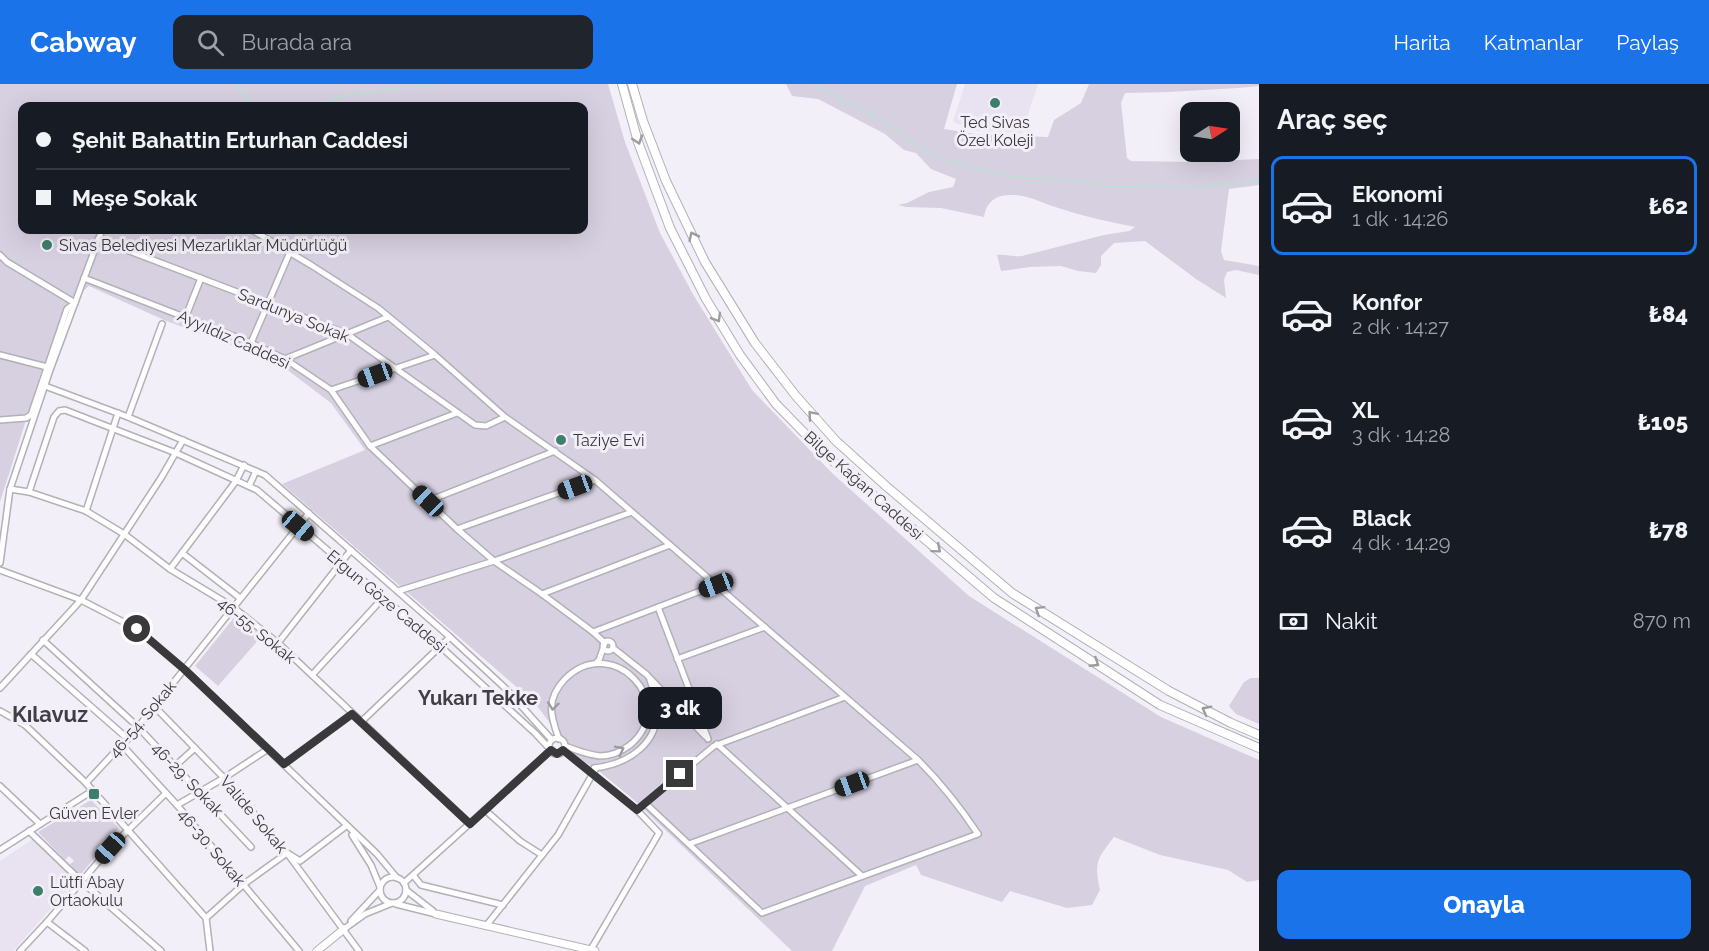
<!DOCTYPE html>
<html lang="tr">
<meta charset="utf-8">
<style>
:root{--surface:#171b24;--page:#20242c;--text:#f1f3f6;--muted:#9ea1a6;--line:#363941;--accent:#1a73e8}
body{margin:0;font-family:Raleway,sans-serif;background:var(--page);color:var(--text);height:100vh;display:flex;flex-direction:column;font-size:22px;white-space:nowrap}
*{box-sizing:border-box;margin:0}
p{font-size:20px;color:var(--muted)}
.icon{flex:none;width:33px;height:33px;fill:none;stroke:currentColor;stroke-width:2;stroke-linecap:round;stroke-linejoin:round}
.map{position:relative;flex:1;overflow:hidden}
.sheet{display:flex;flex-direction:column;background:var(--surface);width:450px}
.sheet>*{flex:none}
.hud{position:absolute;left:18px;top:18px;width:570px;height:132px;border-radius:12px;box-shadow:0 6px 24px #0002;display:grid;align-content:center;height:132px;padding:0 18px;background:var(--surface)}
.needle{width:39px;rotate:78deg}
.buttons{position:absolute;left:1180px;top:18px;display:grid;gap:12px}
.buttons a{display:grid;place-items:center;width:60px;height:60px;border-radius:12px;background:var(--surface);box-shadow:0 6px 24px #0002;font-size:30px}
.end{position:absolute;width:27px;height:27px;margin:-14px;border:8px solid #39383b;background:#fff;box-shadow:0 0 0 3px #fff}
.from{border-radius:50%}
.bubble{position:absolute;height:42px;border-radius:12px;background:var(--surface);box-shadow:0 6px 24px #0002;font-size:20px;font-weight:800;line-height:42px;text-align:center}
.car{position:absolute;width:18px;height:36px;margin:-18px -9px;border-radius:8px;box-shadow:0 0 4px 2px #0007;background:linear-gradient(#222 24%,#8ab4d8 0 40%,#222 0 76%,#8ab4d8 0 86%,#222 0)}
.hud b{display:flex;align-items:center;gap:21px;height:57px;font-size:22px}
.hud b+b{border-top:2px solid var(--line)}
.hud i{width:15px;height:15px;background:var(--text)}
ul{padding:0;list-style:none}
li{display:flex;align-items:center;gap:18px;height:99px;margin:0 12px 9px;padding:0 6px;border:3px solid transparent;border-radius:12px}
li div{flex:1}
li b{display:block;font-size:22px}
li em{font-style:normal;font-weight:800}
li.selected{border-color:var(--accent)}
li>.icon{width:54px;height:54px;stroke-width:1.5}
h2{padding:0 18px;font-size:27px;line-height:72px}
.pay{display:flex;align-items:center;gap:15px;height:66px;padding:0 18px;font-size:22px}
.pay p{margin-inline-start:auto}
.button{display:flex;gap:12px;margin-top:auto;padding:12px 18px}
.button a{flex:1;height:69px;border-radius:12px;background:var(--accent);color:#fff;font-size:24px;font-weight:800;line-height:69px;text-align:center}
header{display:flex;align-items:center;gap:36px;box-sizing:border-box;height:84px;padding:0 30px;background:var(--accent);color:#fff}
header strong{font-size:28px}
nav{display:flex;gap:33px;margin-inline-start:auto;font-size:21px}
.search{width:420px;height:54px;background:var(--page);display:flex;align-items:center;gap:15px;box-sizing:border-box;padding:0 21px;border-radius:12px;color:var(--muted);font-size:22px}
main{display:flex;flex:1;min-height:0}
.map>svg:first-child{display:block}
.built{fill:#e8e2f1}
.green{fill:#d7d0e1;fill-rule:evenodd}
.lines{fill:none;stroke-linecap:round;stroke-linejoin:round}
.stream{stroke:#bde1d5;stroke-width:1.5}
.minor-casing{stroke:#b3b0b8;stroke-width:8}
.tertiary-casing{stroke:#b3b0b8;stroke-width:9}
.secondary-casing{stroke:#b3b0b8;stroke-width:10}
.minor{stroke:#fff;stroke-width:5}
.tertiary{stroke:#fff;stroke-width:7}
.secondary{stroke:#fff;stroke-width:8}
.oneway{stroke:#9c9c9d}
.route{stroke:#39383b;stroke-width:8}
.poi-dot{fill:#3e7e6c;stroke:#f3eff8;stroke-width:2}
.labels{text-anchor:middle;stroke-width:6;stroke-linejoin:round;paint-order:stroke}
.poi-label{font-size:16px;fill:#39383b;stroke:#f3eff8;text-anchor:start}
.street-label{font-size:16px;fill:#39383b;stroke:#f3eff8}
.quarter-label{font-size:20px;font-weight:bold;fill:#413e46;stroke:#f3eff8}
.district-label{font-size:22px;font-weight:bold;fill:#413e46;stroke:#f3eff8}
</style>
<header>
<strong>Cabway</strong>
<div class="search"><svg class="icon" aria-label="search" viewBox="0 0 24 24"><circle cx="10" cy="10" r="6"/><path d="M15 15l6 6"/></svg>Burada ara</div>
<nav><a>Harita</a><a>Katmanlar</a><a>Paylaş</a></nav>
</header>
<main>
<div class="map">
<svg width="1259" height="867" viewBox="0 0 1259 867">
<rect width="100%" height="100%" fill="#f3eff8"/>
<g class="built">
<polygon points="965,0 1038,0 1022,49 978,47 953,38"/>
<polygon points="33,755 75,797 13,867 0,867 0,777"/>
</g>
<g class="green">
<path d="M 0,0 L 608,0 L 625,58 L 660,149 L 694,212 L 752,306 L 832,389 L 969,512 L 1161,633 L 1259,676 L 1259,796 L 1247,798 L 1228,786 L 1160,771 L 1114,753 C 1097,775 1094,777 1100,806 L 1092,821 L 1067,824 L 1010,807 L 1002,818 L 921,791 L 916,781 L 865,802 L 832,867 L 792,867 L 634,716 L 599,687 L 575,672 L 534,618 L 282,400 L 365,366 L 331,319 L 277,278 L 164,236 L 89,202 L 66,222 L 41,289 L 0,418 ZM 22,22 L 584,22 L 584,146 L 22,146 Z"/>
<path d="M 786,0 L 957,0 L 944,45 L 976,50 L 1048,53 L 1054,36 L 1081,19 L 1089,0 L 1259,0 L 1259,2 L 1238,4 L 1169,8 L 1125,9 L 1121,19 L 1127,74 L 1131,77 L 1193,78 L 1259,75 L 1259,101 L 1229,105 L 1221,167 L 1224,176 L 1259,182 L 1259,191 L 1236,186 L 1227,188 L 1224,196 L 1226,214 L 1196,195 L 1145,157 L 1114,159 L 1101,172 L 1101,181 L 1096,189 L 1078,187 L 1061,182 L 1030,183 L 1001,187 L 997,171 C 1006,170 1013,173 1022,172 L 1104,151 L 1129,147 L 1135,143 C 1109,138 1083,132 1058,124 C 1044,120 1028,111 1013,111 C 997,110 986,117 984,133 L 941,124 L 906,123 L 898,121 L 907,119 L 929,108 L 953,103 L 956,95 L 931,85 L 916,69 L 904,66 L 885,50 L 818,15 L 792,12 Z"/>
<polygon points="237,530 262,552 218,602 195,582"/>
<polygon points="1251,594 1259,594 1259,640 1236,630 1229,622 1244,598"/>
<polygon points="91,716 119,744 82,789 78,790 70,780 74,777 69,772 65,776 38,748"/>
</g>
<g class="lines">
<g class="stream">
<polyline points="234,0 255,22"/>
<polyline points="813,0 891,41 924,67 971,84 1014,93 1072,96 1107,102 1200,103 1259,97"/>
<polyline points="311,22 347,11 437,0"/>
</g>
<g class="minor-casing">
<g id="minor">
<path d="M 252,146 L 311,181 L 378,224 L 435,271 L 505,333 L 595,396 L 918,676 C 941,699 960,723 978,750 L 762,829 L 645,719"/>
<polyline points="98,155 347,250 475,341 486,342 505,333"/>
<polyline points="0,171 7,178 75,219 67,225 31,331 26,334 0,336"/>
<polyline points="84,194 251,259 285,275 331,306 370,362 457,445 494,477 542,510 593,548 605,559"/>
<polyline points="186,232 201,194"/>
<polyline points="251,259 290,168"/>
<polyline points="0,271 47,283"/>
<polyline points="285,275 388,233"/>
<polyline points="45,302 128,333 265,391 450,553 505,604 552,656"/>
<polyline points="331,306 435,271"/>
<polyline points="128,333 162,240"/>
<polyline points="370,362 457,329"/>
<polyline points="249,402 256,387"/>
<polyline points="10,405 29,408 86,427 124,450 170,485 233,523 278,559 470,740"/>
<polyline points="29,408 54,333 59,327 65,326 176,369 257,406 440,562 535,649 550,665"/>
<polyline points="428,417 555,367"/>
<polyline points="86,427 118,329"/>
<polyline points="457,445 595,396"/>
<polyline points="182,469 240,514"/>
<polyline points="0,479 10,405 50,286 102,146"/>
<polyline points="170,485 236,397 244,381"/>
<polyline points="0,486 81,516 161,394 183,356"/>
<polyline points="398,507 494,477 632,428"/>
<polyline points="542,510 670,461"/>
<polyline points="658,523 708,655"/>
<polyline points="593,548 716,501"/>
<polyline points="43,556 138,643 251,763"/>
<circle cx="608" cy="562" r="5"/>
<polyline points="278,559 351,466"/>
<polyline points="613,564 646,590 705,652"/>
<polyline points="31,570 128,655"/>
<polyline points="677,575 765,543"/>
<polyline points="596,579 599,576 604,562"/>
<polyline points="312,591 383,514"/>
<polyline points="0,604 81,516 137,545 184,585 377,770 397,794"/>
<polyline points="154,622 224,694 287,769 359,867"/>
<polyline points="0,627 25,641 86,699 206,834 210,867"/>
<polyline points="361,638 450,553"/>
<circle cx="557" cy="662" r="8"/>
<path d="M 559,655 C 550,631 546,615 565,595 C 612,548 680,619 630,661 C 622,667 611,672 600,672 C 588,671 576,666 565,662"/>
<polyline points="717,660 862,792"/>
<polyline points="122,661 177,721 299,867"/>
<polyline points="563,666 637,726 659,749 590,867"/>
<polyline points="284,680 352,630"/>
<polyline points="175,682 195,664"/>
<path d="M 594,684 C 629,680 661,659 657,619 C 656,611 652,603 650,596"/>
<polyline points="86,699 138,643 309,429"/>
<polyline points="0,702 40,740"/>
<polyline points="177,721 224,694 268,665"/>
<polyline points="485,726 520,757 542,771"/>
<polyline points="637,726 714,662 845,613"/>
<polyline points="29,747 81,797 161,867"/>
<polyline points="352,751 371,781 380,803"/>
<polyline points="689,760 918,676"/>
<polyline points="0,766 92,707"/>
<polyline points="413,791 421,801 503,821"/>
<circle cx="393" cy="806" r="13"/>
<polyline points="404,799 551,666"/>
<polyline points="406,806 433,827"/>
<polyline points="396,820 436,830"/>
<polyline points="206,834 244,800 287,769 300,777 346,742"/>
<polyline points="351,837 380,806"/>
<polyline points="47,838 85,867"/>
<polyline points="486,842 558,751 596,684"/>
<polyline points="344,845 365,830 392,819"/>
<polyline points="20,867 47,838 110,764 166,709"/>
</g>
</g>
<g class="tertiary-casing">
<g id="tertiary">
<polyline points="436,830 595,867"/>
<polyline points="317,867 344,845"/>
</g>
</g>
<g class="secondary-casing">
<g id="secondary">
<polyline points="622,0 638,58 670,144 706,215 740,271 776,320 826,371 994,514 1160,621 1259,664"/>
<polyline points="632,0 643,37 666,97 705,178 755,259 796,312 836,357 886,402 1012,509 1169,607 1231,639 1259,651"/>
</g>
</g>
<use href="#minor" class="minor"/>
<use href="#tertiary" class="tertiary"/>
<use href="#secondary" class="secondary"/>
</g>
<defs><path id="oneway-chevron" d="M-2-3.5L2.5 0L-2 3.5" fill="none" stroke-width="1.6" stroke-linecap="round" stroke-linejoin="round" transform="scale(1.5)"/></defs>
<g class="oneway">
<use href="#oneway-chevron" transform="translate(638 56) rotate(72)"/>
<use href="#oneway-chevron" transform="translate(693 152) rotate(-116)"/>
<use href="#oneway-chevron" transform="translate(717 234) rotate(59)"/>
<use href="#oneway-chevron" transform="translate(812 331) rotate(-131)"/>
<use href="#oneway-chevron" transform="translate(937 465) rotate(40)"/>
<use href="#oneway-chevron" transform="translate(1039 526) rotate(-148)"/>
<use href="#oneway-chevron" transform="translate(1095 579) rotate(33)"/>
<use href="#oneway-chevron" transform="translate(553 622) rotate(97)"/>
<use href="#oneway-chevron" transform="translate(1206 626) rotate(-152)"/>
<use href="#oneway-chevron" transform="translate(620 666) rotate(-27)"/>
</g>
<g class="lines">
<polyline class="route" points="137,545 184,585 284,680 352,630 470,740 551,666 557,670 563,666 637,726 680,690"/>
</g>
<g class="poi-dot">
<circle cx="995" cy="19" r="6"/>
<circle cx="47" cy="161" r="6"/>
<circle cx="561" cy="356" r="6"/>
<rect x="88" y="704" width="12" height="12" rx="3"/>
<circle cx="38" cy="807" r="6"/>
</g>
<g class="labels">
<g class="poi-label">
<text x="995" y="44" text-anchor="middle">Ted Sivas<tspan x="995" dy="18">Özel Koleji</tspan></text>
<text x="59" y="167">Sivas Belediyesi Mezarlıklar Müdürlüğü</text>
<text x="573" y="362">Taziye Evi</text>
<text x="94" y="735" text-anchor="middle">Güven Evler</text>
<text x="50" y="804">Lütfi Abay<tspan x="50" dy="18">Ortaokulu</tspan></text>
</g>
<g class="street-label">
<text transform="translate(294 231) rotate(22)" y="6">Sardunya Sokak</text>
<text transform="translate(234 255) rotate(24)" y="6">Ayyıldız Caddesi</text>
<text transform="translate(864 401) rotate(42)" y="6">Bilge Kağan Caddesi</text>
<text transform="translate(387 517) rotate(40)" y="6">Ergun Göze Caddesi</text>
<text transform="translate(257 546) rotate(39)" y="6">46-55. Sokak</text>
<text transform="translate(142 635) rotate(-50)" y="6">46-54. Sokak</text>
<text transform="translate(188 695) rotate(46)" y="6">46-29. Sokak</text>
<text transform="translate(254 730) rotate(50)" y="6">Valide Sokak</text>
<text transform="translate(212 763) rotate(50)" y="6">46-30. Sokak</text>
</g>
<g class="quarter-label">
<text x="478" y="621">Yukarı Tekke</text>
</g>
<g class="district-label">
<text x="50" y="638">Kılavuz</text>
</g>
</g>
</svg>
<div class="buttons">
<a><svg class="needle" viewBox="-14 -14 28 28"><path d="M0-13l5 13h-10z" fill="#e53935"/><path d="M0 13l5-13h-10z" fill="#9ea1a6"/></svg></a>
</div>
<i class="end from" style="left:137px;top:545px"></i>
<i class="end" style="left:680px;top:690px"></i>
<div class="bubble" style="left:638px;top:603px;width:84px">3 dk</div>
<i class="car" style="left:375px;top:291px;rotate:250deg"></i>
<i class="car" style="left:575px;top:403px;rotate:250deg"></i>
<i class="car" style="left:428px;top:417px;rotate:314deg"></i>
<i class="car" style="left:298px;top:442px;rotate:130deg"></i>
<i class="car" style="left:716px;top:501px;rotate:249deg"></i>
<i class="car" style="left:852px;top:700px;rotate:250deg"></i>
<i class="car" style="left:110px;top:764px;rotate:222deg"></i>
<div class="hud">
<b><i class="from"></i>Şehit Bahattin Erturhan Caddesi</b>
<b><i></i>Meşe Sokak</b>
</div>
</div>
<section class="sheet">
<h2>Araç seç</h2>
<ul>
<li class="selected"><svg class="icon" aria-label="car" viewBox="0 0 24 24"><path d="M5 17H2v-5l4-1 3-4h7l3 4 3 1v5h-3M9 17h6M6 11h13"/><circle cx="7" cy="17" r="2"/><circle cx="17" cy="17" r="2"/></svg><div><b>Ekonomi</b><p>1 dk · 14:26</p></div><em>₺62</em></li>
<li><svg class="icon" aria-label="car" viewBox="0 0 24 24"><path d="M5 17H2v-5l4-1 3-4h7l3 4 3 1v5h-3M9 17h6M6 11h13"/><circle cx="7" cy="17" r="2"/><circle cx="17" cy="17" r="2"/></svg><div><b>Konfor</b><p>2 dk · 14:27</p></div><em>₺84</em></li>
<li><svg class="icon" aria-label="car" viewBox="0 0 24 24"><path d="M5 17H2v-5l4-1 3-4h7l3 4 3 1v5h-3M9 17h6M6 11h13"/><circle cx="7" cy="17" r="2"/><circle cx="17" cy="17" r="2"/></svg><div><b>XL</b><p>3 dk · 14:28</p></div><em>₺105</em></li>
<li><svg class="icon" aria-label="car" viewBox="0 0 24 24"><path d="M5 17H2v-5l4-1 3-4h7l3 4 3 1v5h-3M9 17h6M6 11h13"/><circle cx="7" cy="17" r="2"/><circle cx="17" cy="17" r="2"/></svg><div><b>Black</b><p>4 dk · 14:29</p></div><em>₺78</em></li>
</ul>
<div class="pay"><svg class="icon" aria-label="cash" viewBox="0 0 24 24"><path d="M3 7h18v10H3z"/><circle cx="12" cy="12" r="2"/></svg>Nakit<p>870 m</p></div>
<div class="button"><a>Onayla</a></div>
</section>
</main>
